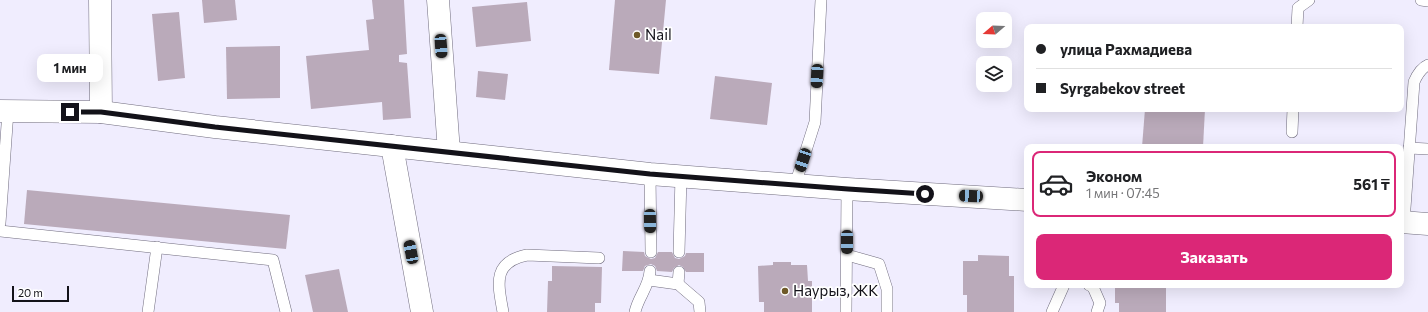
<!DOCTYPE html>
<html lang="ru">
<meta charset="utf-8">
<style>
:root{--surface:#fff;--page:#f6f6f6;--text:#202124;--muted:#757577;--line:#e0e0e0;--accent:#db2777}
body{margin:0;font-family:Commissioner,sans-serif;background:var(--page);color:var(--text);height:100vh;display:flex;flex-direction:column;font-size:15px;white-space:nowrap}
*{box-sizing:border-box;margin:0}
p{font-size:13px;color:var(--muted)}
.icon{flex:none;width:22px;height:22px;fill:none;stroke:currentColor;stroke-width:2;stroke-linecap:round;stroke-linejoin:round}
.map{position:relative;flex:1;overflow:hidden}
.panel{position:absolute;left:1024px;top:144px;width:380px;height:144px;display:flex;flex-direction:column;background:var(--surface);border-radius:8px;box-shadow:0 4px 16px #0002}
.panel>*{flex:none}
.banner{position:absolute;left:1024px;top:24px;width:380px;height:88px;border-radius:8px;box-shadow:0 4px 16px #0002;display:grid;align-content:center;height:88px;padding:0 12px;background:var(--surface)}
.needle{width:26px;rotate:251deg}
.buttons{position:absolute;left:976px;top:12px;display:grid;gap:8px}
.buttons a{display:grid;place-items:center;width:36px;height:36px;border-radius:8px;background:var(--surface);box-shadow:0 4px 16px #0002;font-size:20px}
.scale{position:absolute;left:12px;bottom:10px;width:57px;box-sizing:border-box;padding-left:4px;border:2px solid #131219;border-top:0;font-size:11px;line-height:14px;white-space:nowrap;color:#131219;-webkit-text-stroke:3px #fff;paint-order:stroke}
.end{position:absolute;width:18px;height:18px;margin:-9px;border:5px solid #131219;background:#fff;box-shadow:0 0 0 2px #fff}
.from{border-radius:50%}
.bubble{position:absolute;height:28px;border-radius:8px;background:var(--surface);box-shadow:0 4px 16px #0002;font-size:13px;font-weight:700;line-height:28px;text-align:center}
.car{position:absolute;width:12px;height:24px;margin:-12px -6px;border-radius:5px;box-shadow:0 0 3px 1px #0007;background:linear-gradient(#222 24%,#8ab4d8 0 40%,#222 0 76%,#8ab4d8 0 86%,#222 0)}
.banner b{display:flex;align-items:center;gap:14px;height:38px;font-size:15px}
.banner b+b{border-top:1px solid var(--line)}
.banner i{width:10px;height:10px;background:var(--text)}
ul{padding:7px 0 0;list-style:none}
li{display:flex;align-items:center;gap:12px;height:66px;margin:0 8px 6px;padding:0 4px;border:2px solid transparent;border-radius:8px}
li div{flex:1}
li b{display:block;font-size:15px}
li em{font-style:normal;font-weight:700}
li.active{border-color:var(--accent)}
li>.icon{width:36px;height:36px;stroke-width:1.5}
.primary-button{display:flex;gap:8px;margin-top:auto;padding:8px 12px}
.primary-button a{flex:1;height:46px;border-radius:8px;background:var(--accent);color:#fff;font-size:16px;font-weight:700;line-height:46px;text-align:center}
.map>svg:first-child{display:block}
.building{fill:#baaaba}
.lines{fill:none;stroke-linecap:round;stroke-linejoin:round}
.service-casing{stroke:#706c7e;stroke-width:12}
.minor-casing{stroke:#706c7e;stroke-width:23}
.tertiary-casing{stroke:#706c7e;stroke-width:23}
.service{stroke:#fff;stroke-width:11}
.minor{stroke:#fff;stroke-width:22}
.tertiary{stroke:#fff;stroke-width:22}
.route{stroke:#131219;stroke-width:5}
.poi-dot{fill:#6e5928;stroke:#fff;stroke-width:1.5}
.labels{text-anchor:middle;stroke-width:3.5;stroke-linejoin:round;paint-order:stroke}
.poi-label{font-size:15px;fill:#131219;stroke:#fff;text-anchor:start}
</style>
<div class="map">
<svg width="1428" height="312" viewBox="0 0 1428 312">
<rect width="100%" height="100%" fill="#f0edfe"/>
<g class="building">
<polygon points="202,0 235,0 237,20 204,23"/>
<polygon points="372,0 404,0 407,54 399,55 399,62 407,63 411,118 383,120 382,102 311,109 306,56 369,50 366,20 374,19"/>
<polygon points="615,0 666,0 659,74 609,70"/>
<polygon points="527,2 531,41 476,47 472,7"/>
<polygon points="179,12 185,78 158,81 152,14"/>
<polygon points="280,46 280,98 227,99 226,47"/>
<polygon points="478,71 508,74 505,100 476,97"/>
<polygon points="715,76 772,83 767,125 710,119"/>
<polygon points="1145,109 1205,109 1203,147 1142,147"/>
<polygon points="27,190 290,215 286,249 24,224"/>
<polygon points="623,251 644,252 645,256 651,259 655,258 658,252 672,252 675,258 679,259 685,256 686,253 704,253 704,272 686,272 683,267 679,265 674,268 672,272 657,271 655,266 651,264 645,266 643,271 622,271"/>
<polygon points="978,255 1009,256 1009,276 1014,276 1014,312 967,312 967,295 963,295 963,261 978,261"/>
<polygon points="773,262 791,262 791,265 807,265 808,281 812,281 812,312 764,312 764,302 759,302 758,266 773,265"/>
<polygon points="552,266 602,267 601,303 595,303 595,312 547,312 548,281 552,281"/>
<polygon points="339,269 348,312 313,312 305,275"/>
<polygon points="1115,285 1166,285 1166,312 1119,312 1119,303 1115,303"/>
</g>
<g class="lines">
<g class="service-casing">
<g id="service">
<polyline points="1421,0 1428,1"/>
<polyline points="1297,27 1298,8 1309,0"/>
<polyline points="1292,132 1293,109"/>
<polyline points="1409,148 1428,149"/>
<polyline points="650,174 651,252"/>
<polyline points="795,185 815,122 821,0"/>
<path d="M 1404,222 L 1414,82 C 1417,75 1421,68 1428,65"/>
<polyline points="0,223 8,111"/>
<polyline points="0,231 273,260 286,312"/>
<polyline points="679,252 681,176"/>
<polyline points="847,255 879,264 887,289 887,312"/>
<polyline points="649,280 678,284 699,302 700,312"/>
<polyline points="678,284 679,272"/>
<polyline points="1089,285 1093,287 1100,303 1097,312"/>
<polyline points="148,312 157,247"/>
<path d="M 503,312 C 498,284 492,262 527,255 L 599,258"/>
<path d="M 635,312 C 638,297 649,287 650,271"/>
<polyline points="846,312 847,189"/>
<polyline points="1052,312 1064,285"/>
</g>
</g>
<g class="minor-casing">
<polyline id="minor" points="438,0 449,152"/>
</g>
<g class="tertiary-casing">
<g id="tertiary">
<polyline points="100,0 101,112"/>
<polyline points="0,111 101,112 215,127 650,174 847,189 1027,200"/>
<polyline points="392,146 422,312"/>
<polyline points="1401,222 1428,224"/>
</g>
</g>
<use href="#service" class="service"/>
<use href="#minor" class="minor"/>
<use href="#tertiary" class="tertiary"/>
</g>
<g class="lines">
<polyline class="route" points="70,112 101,112 215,127 650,174 848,189 925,194"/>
</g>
<g class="poi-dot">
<circle cx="637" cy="35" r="4"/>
<circle cx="785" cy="291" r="4"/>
</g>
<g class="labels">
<g class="poi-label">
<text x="645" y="40">Nail</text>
<text x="793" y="296">Наурыз, ЖК</text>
</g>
</g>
</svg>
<div class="buttons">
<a><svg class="needle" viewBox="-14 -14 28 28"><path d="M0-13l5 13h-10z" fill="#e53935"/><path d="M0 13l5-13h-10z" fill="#757577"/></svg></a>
<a><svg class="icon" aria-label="layers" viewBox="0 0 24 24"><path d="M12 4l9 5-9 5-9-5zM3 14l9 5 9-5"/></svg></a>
</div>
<div class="scale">20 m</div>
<i class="end from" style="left:925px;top:194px"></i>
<i class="end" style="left:70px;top:112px"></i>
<div class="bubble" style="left:37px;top:54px;width:66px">1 мин</div>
<i class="car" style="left:441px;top:46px;rotate:176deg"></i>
<i class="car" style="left:817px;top:76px;rotate:183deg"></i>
<i class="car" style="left:803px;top:160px;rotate:198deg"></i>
<i class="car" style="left:971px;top:196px;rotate:273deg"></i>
<i class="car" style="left:650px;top:221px;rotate:179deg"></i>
<i class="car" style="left:847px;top:242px;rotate:180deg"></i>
<i class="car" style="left:411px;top:252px;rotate:349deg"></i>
<div class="banner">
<b><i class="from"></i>улица Рахмадиева</b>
<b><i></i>Syrgabekov street</b>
</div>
<section class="panel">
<ul>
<li class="active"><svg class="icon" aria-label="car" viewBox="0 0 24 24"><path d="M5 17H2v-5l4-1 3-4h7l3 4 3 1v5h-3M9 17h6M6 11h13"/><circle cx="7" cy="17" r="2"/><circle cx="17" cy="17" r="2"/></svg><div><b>Эконом</b><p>1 мин · 07:45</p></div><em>561 ₸</em></li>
</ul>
<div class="primary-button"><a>Заказать</a></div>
</section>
</div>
